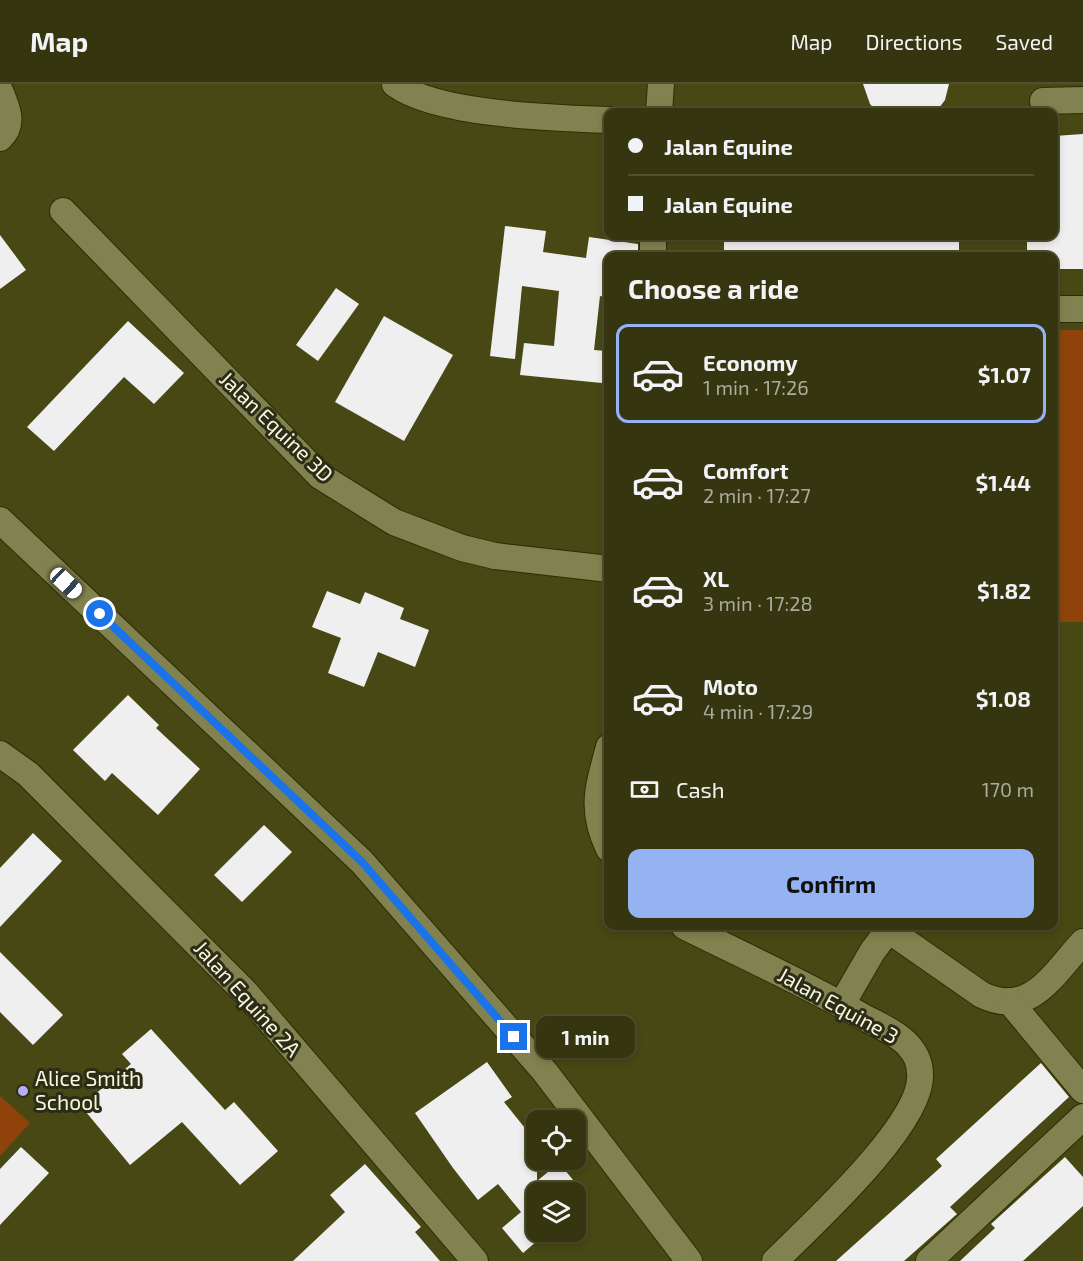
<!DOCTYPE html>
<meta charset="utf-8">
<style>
:root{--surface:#35360f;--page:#40411d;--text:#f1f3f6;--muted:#aaab9e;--line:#4f502f;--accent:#95b2f1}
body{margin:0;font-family:"Exo 2",sans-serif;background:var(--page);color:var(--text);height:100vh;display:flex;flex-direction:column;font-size:22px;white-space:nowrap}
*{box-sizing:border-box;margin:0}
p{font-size:20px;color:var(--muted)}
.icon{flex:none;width:33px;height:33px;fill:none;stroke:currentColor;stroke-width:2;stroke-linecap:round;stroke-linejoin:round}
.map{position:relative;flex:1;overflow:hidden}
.side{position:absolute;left:604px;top:168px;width:454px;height:678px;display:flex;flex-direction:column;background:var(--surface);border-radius:12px;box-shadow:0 3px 9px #0003,0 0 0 2px var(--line)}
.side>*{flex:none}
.top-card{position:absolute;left:604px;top:24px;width:454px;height:132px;border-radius:12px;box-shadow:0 3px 9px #0003,0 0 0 2px var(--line);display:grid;align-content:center;height:132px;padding:0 24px;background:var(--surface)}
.buttons{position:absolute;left:526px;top:1026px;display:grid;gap:12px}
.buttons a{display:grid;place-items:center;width:60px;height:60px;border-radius:12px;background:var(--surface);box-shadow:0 3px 9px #0003,0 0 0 2px var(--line);font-size:30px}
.end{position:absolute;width:27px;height:27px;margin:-14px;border:8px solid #1a73e8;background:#fff;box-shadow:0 0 0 3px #fff}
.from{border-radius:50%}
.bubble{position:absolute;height:42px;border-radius:12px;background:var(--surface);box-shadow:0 3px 9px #0003,0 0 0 2px var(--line);font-size:20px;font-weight:700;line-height:42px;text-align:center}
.car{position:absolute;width:18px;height:36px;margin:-18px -9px;border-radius:8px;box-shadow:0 0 4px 2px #0007;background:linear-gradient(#fff 24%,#345 0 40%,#fff 0 76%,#345 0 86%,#fff 0)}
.top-card b{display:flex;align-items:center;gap:21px;height:57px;font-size:22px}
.top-card b+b{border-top:2px solid var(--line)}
.top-card i{width:15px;height:15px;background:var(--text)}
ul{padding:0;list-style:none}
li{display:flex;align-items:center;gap:18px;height:99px;margin:0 12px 9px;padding:0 12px;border:3px solid transparent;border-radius:12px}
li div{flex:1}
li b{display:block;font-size:22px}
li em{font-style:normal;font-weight:700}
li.current{border-color:var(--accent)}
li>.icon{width:54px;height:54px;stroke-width:1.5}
h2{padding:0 24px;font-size:27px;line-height:72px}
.pay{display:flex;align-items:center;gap:15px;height:66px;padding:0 24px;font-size:22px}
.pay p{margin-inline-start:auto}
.button{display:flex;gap:12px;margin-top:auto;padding:12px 24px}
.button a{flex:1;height:69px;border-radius:12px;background:var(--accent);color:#111;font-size:24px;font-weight:700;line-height:69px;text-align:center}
header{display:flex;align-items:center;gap:36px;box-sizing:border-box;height:84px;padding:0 30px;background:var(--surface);border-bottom:2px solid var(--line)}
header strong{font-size:28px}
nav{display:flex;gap:33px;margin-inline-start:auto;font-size:21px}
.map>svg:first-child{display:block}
.green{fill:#8f430b}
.building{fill:#efefef}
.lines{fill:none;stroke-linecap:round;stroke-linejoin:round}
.street-casing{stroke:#2d2d05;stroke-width:28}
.street{stroke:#81824f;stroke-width:26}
.route{stroke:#1a73e8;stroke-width:8}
.poi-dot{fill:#b6acf8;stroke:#2c2d17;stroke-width:2}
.labels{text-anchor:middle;stroke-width:6;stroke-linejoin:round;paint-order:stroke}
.street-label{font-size:21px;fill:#f6f7dc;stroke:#2c2d17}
.poi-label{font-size:21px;fill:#f6f7dc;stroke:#2c2d17;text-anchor:start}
</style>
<header>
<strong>Map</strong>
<nav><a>Map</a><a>Directions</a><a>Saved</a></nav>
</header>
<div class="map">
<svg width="1083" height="1177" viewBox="0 0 1083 1177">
<rect width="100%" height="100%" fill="#474814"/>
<g class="green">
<rect x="1055" y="246" width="28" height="292"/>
<polygon points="0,1012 30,1039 0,1072"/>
</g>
<g class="building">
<polygon points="863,0 949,0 945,16 936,28 877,28 870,20"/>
<polygon points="1083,50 1083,185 1054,185 1054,172 1027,172 1027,152 1054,152 1054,52"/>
<polygon points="505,142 546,147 543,168 586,174 589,153 638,160 638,172 609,172 609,214 600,212 594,266 606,267 602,299 520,291 524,259 554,262 559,207 522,202 515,275 490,272"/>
<polygon points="0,151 26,186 0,205"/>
<rect x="724" y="152" width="235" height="20"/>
<polygon points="336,204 359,220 318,277 296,261"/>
<polygon points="384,232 453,271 404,357 335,318"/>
<polygon points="128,237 184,289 154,320 124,293 54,367 27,343"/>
<polygon points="327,507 360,520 365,508 404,524 400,535 429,546 415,583 378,568 364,603 328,589 341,554 312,543"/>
<polygon points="128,611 159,641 156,644 200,685 158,731 112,689 105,697 73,666"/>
<polygon points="264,741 292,768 242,818 214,791"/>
<polygon points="33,749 62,777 0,843 0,784"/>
<polygon points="0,868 63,931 33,961 0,928"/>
<polygon points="151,945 225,1026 234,1018 278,1067 240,1101 182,1038 130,1081 81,1022 131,980 122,970"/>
<polygon points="487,978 512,1013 504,1018 537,1059 537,1097 559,1079 583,1108 537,1108 537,1157 523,1169 502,1144 521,1128 498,1100 478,1116 453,1084 415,1029"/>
<polygon points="1041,979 1069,1013 950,1123 957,1130 904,1177 836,1177 942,1082 936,1075"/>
<polygon points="21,1063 49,1089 0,1141 0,1085"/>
<polygon points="1065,1073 1083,1093 1083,1122 1023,1177 960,1177 995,1144 991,1140"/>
<polygon points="365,1080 421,1143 415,1148 440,1177 293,1177 345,1128 330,1111"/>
</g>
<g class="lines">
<g class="street-casing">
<g id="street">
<path d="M 395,0 C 437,31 556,34 609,36"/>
<path d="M 0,7 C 7,24 15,40 0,54"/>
<polyline points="1043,17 1083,16"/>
<polyline points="659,28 661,0"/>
<polyline points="63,127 320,392 394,438 462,464 495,472 609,485"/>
<polyline points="653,172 653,152"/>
<polyline points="1054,225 1083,225"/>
<polyline points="0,436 362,778 545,988 689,1177"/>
<path d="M 609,663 C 598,704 590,725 609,765"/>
<polyline points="0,670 28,690 246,909 475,1177"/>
<path d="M 684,842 C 742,871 802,898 858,930 C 875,940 895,947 908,961 C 916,970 920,978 920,990 C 924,1039 810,1142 775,1177"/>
<path d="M 883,842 L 982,911 C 1031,934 1053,890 1083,858"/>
<polyline points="1011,919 1083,1006"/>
<polyline points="842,920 872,868 889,845"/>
<polyline points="929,1177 1083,1033"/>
</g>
</g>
<use href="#street" class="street"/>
</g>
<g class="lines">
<polyline class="route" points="100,530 362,778 514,953"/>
</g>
<circle class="poi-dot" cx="23" cy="1007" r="6"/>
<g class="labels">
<g class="street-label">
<text transform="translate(276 343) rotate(44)" y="7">Jalan Equine 3D</text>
<text transform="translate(247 915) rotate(48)" y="7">Jalan Equine 2A</text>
<text transform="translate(838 922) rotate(29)" y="7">Jalan Equine 3</text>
</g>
<g class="poi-label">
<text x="35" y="1002">Alice Smith<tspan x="35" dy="24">School</tspan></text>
</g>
</g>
</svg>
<div class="buttons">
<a><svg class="icon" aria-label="locate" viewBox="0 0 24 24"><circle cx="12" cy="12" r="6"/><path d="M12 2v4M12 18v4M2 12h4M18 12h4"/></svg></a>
<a><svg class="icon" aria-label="layers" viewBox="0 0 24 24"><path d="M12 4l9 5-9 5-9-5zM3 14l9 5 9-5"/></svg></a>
</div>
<i class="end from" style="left:100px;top:530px"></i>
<i class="end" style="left:514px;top:953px"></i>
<div class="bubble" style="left:536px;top:932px;width:99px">1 min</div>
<i class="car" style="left:66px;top:499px;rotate:133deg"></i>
<div class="top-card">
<b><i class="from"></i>Jalan Equine</b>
<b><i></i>Jalan Equine</b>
</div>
<section class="side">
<h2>Choose a ride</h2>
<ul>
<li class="current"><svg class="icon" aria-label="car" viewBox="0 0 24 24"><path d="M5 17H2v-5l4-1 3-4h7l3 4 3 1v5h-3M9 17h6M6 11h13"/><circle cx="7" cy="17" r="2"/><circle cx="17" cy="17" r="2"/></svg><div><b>Economy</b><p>1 min · 17:26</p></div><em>$1.07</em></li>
<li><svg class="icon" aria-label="car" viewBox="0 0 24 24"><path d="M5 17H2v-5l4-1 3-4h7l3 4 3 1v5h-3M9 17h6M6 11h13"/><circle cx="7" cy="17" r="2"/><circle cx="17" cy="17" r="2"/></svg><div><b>Comfort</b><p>2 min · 17:27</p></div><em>$1.44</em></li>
<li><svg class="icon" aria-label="car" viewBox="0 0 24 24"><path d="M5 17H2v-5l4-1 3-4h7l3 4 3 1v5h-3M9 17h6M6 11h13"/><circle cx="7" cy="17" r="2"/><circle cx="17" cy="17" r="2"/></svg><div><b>XL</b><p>3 min · 17:28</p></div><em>$1.82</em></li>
<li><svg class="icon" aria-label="car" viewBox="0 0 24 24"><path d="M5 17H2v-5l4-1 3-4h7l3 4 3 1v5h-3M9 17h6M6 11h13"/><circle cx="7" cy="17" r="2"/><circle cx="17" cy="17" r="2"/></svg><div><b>Moto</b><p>4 min · 17:29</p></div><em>$1.08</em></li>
</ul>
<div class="pay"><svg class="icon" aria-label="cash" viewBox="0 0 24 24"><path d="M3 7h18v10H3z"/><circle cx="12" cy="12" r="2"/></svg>Cash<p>170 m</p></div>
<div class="button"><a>Confirm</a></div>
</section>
</div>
